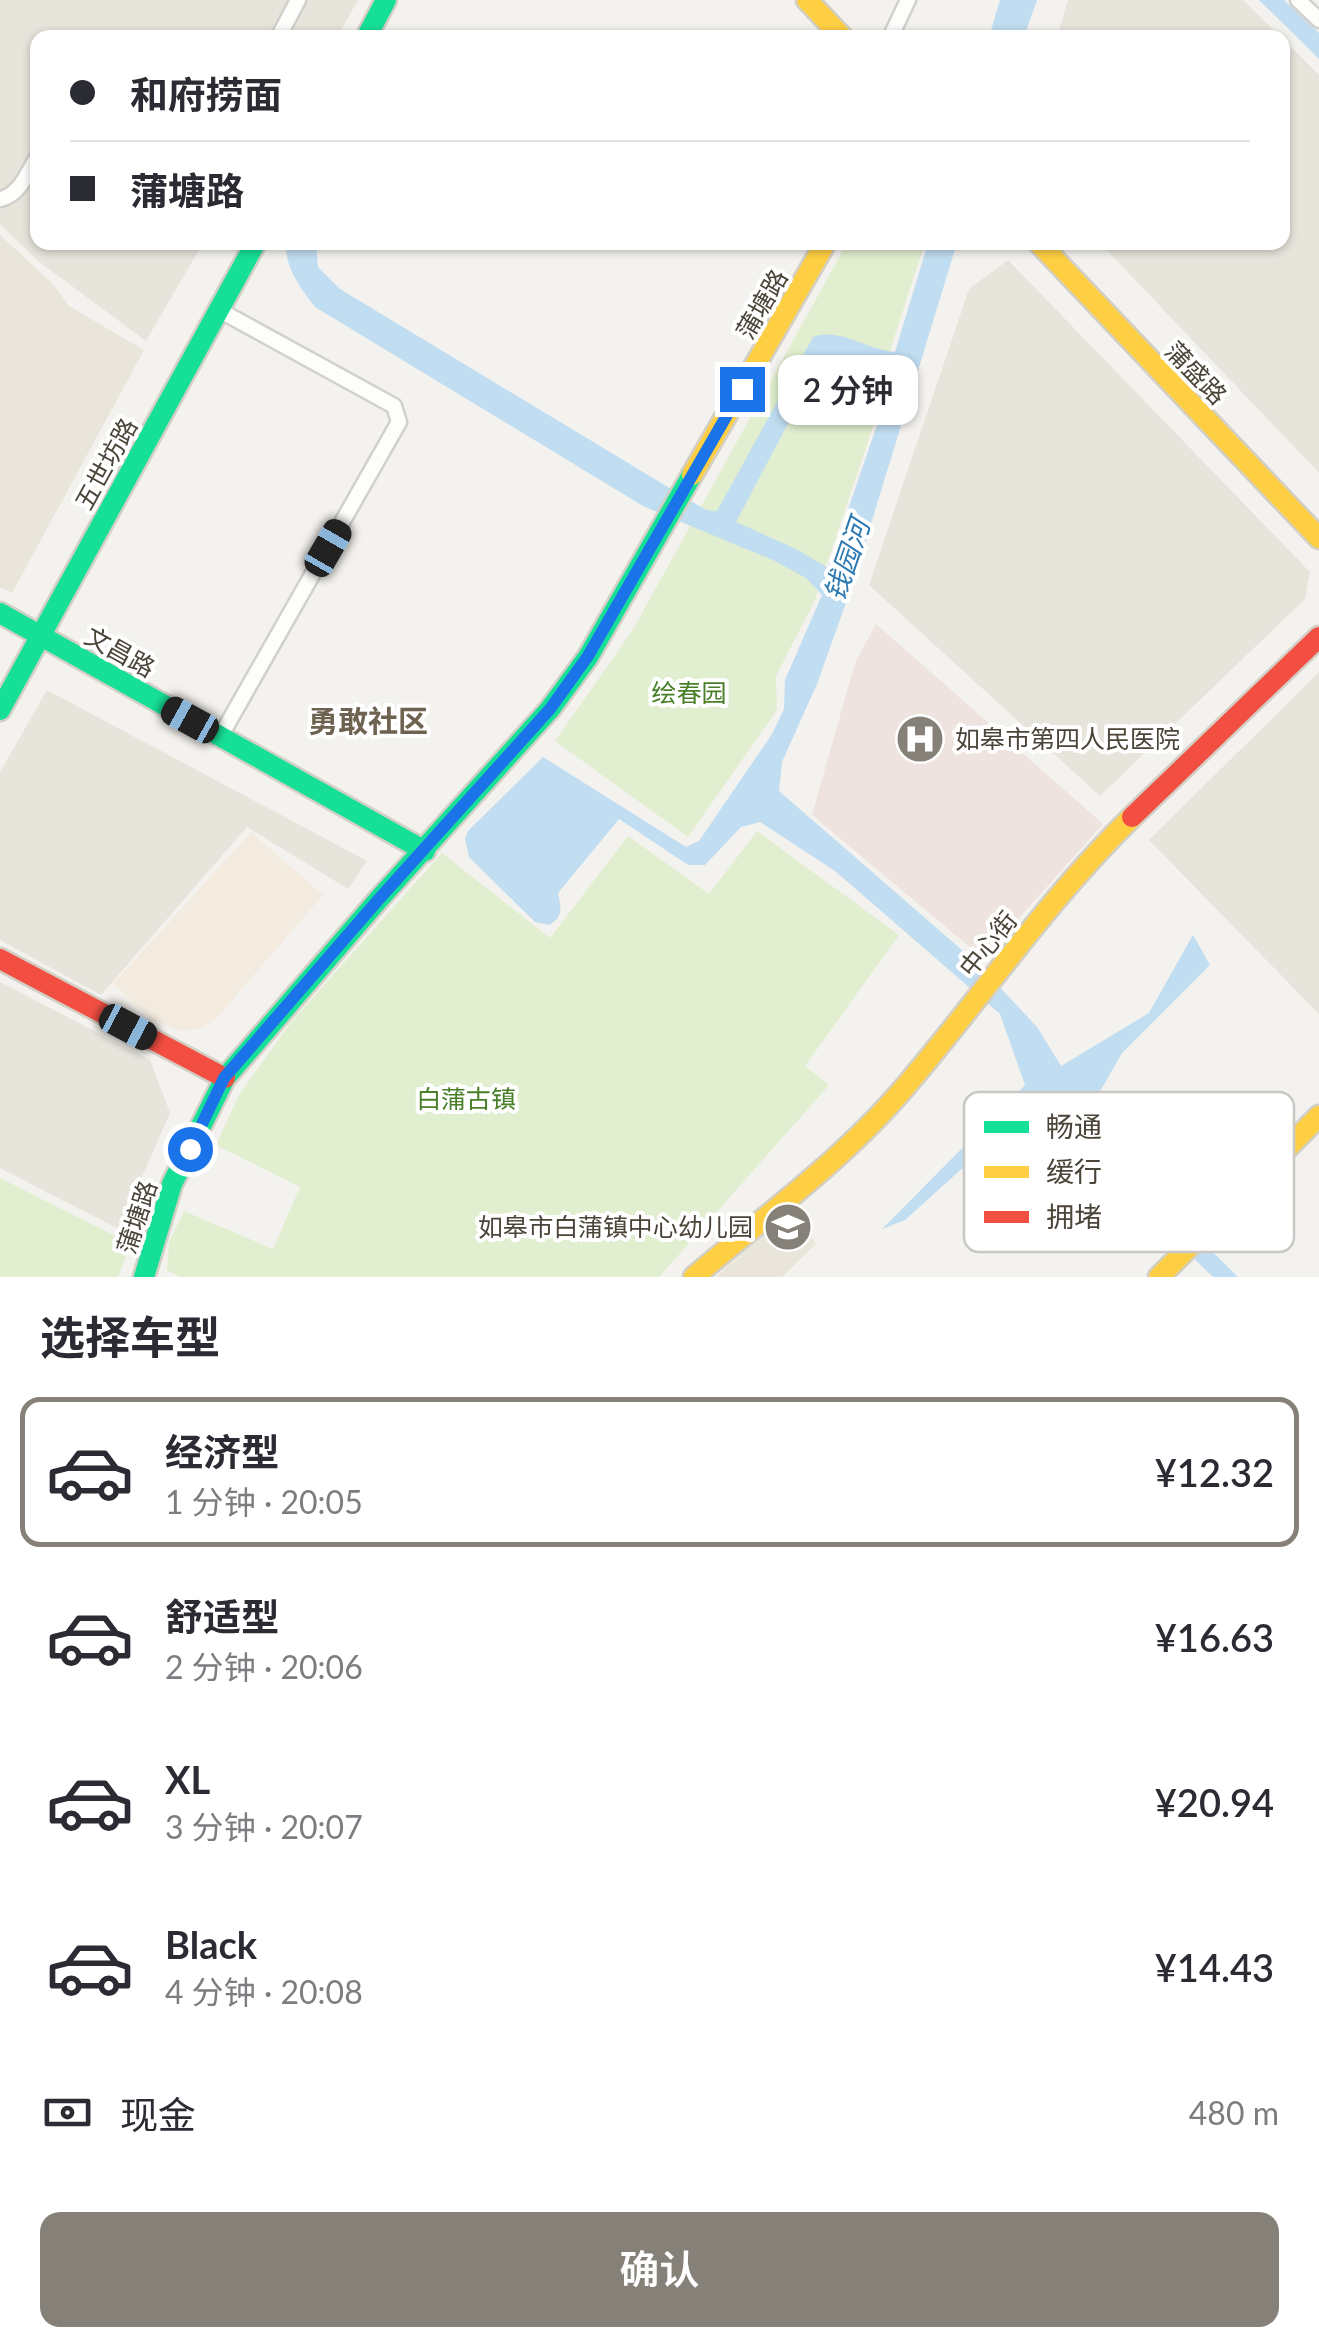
<!DOCTYPE html>
<html lang="zh">
<meta charset="utf-8">
<style>
:root{--surface:#fff;--page:#f7f7f7;--text:#2b2b33;--muted:#7c7c81;--line:#e1e1e2;--accent:#868178}
body{margin:0;font-family:Lato,"Noto Sans SC",sans-serif;background:var(--page);color:var(--text);height:100vh;display:flex;flex-direction:column;font-size:38px;white-space:nowrap}
*{box-sizing:border-box;margin:0}
p{font-size:32px;color:var(--muted)}
.icon{flex:none;width:55px;height:55px;fill:none;stroke:currentColor;stroke-width:2;stroke-linecap:round;stroke-linejoin:round}
.map{position:relative;height:1277px;overflow:hidden}
.sheet{display:flex;flex-direction:column;background:var(--surface);flex:1}
.sheet>*{flex:none}
.banner{position:absolute;left:30px;top:30px;width:1260px;height:220px;border-radius:20px;box-shadow:0 2px 8px #0004;display:grid;align-content:center;height:220px;padding:0 40px;background:var(--surface)}
.end{position:absolute;width:45px;height:45px;margin:-22px;border:12px solid #1a73e8;background:#fff;box-shadow:0 0 0 5px #fff}
.from{border-radius:50%}
.bubble{position:absolute;height:70px;border-radius:20px;background:var(--surface);box-shadow:0 2px 8px #0004;font-size:32px;font-weight:600;line-height:70px;text-align:center}
.car{position:absolute;width:30px;height:60px;margin:-30px -15px;border-radius:12px;box-shadow:0 0 8px 2px #0007;background:linear-gradient(#222 24%,#8ab4d8 0 40%,#222 0 76%,#8ab4d8 0 86%,#222 0)}
.banner b{display:flex;align-items:center;gap:35px;height:95px;font-size:38px}
.banner b+b{border-top:2px solid var(--line)}
.banner i{width:25px;height:25px;background:var(--text)}
ul{padding:0;list-style:none}
li{display:flex;align-items:center;gap:30px;height:150px;margin:0 20px 15px;padding:0 20px;border:5px solid transparent;border-radius:20px}
li div{flex:1}
li b{display:block;font-size:38px}
li em{font-style:normal;font-weight:600}
li.active{border-color:var(--accent)}
li>.icon{width:90px;height:90px;stroke-width:1.5}
h2{padding:0 40px;font-size:45px;line-height:120px}
.pay{display:flex;align-items:center;gap:25px;height:110px;padding:0 40px;font-size:38px}
.pay p{margin-inline-start:auto}
.action{display:flex;gap:20px;margin-top:auto;padding:20px 40px}
.action a{flex:1;height:115px;border-radius:20px;background:var(--accent);color:#fff;font-size:40px;font-weight:600;line-height:115px;text-align:center}
.map>svg:first-child{display:block}
.residential{fill:#e7e4dc}
.commercial{fill:#f3ebdf}
.education{fill:#eae5da}
.medical{fill:#eee3df}
.green{fill:#e1eecf}
.water{fill:#c0ddf1;fill-rule:evenodd}
.lines{fill:none;stroke-linecap:round;stroke-linejoin:round}
.street-casing{stroke:#d2d0cb;stroke-width:19}
.fast-casing{stroke:#d3cfc5;stroke-width:25}
.slow-casing{stroke:#d3cfc5;stroke-width:25}
.jam-casing{stroke:#d3cfc5;stroke-width:25}
.street{stroke:#fdfdfc;stroke-width:14}
.fast{stroke:#16e098;stroke-width:20}
.slow{stroke:#ffcf43;stroke-width:20}
.jam{stroke:#f24e42;stroke-width:20}
.route{stroke:#1a73e8;stroke-width:12}
.labels{text-anchor:middle;stroke-width:8;stroke-linejoin:round;paint-order:stroke}
.street-label{font-size:25px;fill:#4b4439;stroke:#fff}
.park-label{font-size:25px;fill:#4a7f2a;stroke:#fff}
.poi-label{font-size:25px;fill:#4b4439;stroke:#fff;text-anchor:start}
.water-label{font-size:28px;font-style:italic;fill:#2e7ab2;stroke:#fff}
.quarter-label{font-size:30px;font-weight:bold;fill:#6e6250;stroke:#fff}
.key{fill:#fff;stroke:#c9c7c4;stroke-width:2.5}
.key-label{font-size:28px;fill:#4b4439}
</style>
<div class="map">
<svg width="1319" height="1277" viewBox="0 0 1319 1277">
<rect width="100%" height="100%" fill="#f4f2ee"/>
<g class="residential">
<polygon points="0,0 358,0 337,37 38,38 38,242 203,243 146,341 38,261 0,224"/>
<polygon points="1068,0 1243,0 1281,37 1057,37"/>
<polygon points="1283,39 1319,75 1319,473 1100,243 1282,242"/>
<polygon points="1008,260 1310,572 1305,599 1100,796 869,585 969,289"/>
<polygon points="1319,672 1319,1014 1149,840"/>
<polygon points="47,690 367,861 348,889 247,827 101,995 0,940 0,772"/>
<polygon points="0,982 150,1060 170,1113 119,1229 0,1168"/>
</g>
<polygon class="commercial" points="251,832 323,895 215,1020 199,1029 181,1031 152,1020 113,984"/>
<g class="education">
<polygon points="0,235 53,284 69,306 144,350 12,593 0,587"/>
<polygon points="792,1209 816,1244 782,1277 716,1277"/>
</g>
<polygon class="medical" points="876,624 1103,824 983,958 812,815 855,663"/>
<g class="green">
<polygon points="847,243 925,243 891,347 883,397 814,602 776,676 777,710 688,837 555,741 632,631"/>
<polygon points="757,831 899,935 805,1066 829,1085 659,1277 181,1277 167,1271 169,1242 184,1211 273,1249 300,1187 216,1145 239,1095 292,1021 442,853 550,938 628,836 709,894"/>
<polygon points="0,1178 131,1244 118,1277 0,1277"/>
</g>
<g class="water">
<polygon points="1000,0 1037,0 1024,37 989,37"/>
<polygon points="1259,0 1284,0 1319,33 1319,59"/>
<path d="M 286,243 L 316,243 L 318,267 L 340,289 L 706,510 L 717,511 L 813,337 C 840,327 867,350 895,352 L 928,243 L 957,243 L 851,589 L 817,684 L 782,762 L 779,791 L 978,964 L 1037,1027 L 1061,1066 L 1149,1013 L 1193,935 L 1210,965 L 1122,1053 L 1094,1102 L 1150,1190 L 1238,1277 L 1213,1277 L 1151,1217 L 1107,1152 L 1071,1112 L 1037,1101 L 905,1220 L 882,1229 L 1025,1085 L 1000,1014 L 835,871 L 760,822 L 741,827 L 705,865 L 688,865 L 619,819 L 558,893 C 561,908 564,916 549,925 L 535,922 L 469,857 L 465,839 L 468,831 L 543,757 L 686,847 L 699,841 L 772,734 L 784,709 L 785,680 L 822,595 L 806,578 L 775,561 L 643,506 L 315,307 C 301,289 284,266 286,243 ZM 825,359 L 879,378 L 889,390 L 828,568 L 796,549 L 736,522 L 819,365 Z"/>
</g>
<g class="lines">
<g class="street-casing">
<g id="street">
<polyline points="1298,0 1319,20"/>
<polyline points="278,38 298,0"/>
<polyline points="890,38 908,0"/>
<path d="M 0,199 C 19,196 28,172 38,156"/>
<polyline points="219,310 394,406 399,422 220,737"/>
</g>
</g>
<g class="fast-casing">
<g id="fast">
<polyline points="366,38 386,0"/>
<polyline points="0,613 425,851"/>
<polyline points="0,710 256,242"/>
<polyline points="144,1277 172,1184 225,1078 379,899 550,709 588,657 692,475"/>
</g>
</g>
<g class="slow-casing">
<g id="slow">
<polyline points="807,0 843,38"/>
<polyline points="1038,242 1319,538"/>
<polyline points="692,475 826,242"/>
<path d="M 694,1277 C 765,1216 845,1158 905,1087 C 981,998 1048,899 1132,817"/>
<polyline points="1159,1277 1319,1116"/>
</g>
</g>
<g class="jam-casing">
<g id="jam">
<polyline points="1132,817 1319,637"/>
<polyline points="0,959 225,1078"/>
</g>
</g>
<use href="#street" class="street"/>
<use href="#fast" class="fast"/>
<use href="#slow" class="slow"/>
<use href="#jam" class="jam"/>
</g>
<g class="lines">
<polyline class="route" points="190,1149 224,1078 379,899 550,709 588,656 742,389"/>
</g>
<defs>
<g id="hospital-disc" transform="scale(2.5)"><circle r="9.5" fill="#868178" stroke="#fff"/><path d="M-5-5h3v3.5h4V-5h3V5h-3V1.5h-4V5h-3Z" fill="#fff"/></g>
<g id="school-disc" transform="scale(2.5)"><circle r="9.5" fill="#868178" stroke="#fff"/><path d="M0-5L7-2L0 1L-7-2ZM-4 1L0 2.5L4 1V4Q0 6-4 4Z" fill="#fff"/></g>
</defs>
<g fill-rule="evenodd">
<use href="#hospital-disc" x="920" y="739"/>
<use href="#school-disc" x="788" y="1227"/>
</g>
<g class="labels">
<g class="street-label">
<text transform="translate(762 304) rotate(-60)" y="9">蒲塘路</text>
<text transform="translate(1196 373) rotate(46)" y="9">蒲盛路</text>
<text transform="translate(106 464) rotate(-61)" y="9">五世坊路</text>
<text transform="translate(120 652) rotate(29)" y="9">文昌路</text>
<text transform="translate(988 944) rotate(-51)" y="9">中心街</text>
<text transform="translate(137 1217) rotate(-72)" y="9">蒲塘路</text>
</g>
<g class="park-label">
<text x="689" y="702">绘春园</text>
<text x="466" y="1108">白蒲古镇</text>
</g>
<g class="poi-label">
<text x="955" y="748">如皋市第四人民医院</text>
<text x="753" y="1236" text-anchor="end">如皋市白蒲镇中心幼儿园</text>
</g>
<g class="water-label">
<text transform="translate(847 560) rotate(-71)" y="10">钱园河</text>
</g>
<g class="quarter-label">
<text x="368" y="732">勇敢社区</text>
</g>
</g>
<rect x="964" y="1092" width="330" height="160" rx="15" class="key"/>
<rect x="984" y="1121" width="45" height="12" fill="#16e098"/>
<rect x="984" y="1166" width="45" height="12" fill="#ffcf43"/>
<rect x="984" y="1211" width="45" height="12" fill="#f24e42"/>
<g class="key-label">
<text x="1046" y="1137">畅通</text>
<text x="1046" y="1182">缓行</text>
<text x="1046" y="1227">拥堵</text>
</g>
</svg>
<i class="end from" style="left:190px;top:1149px"></i>
<i class="end" style="left:742px;top:389px"></i>
<div class="bubble" style="left:778px;top:355px;width:140px">2 分钟</div>
<i class="car" style="left:328px;top:548px;rotate:30deg"></i>
<i class="car" style="left:190px;top:720px;rotate:299deg"></i>
<i class="car" style="left:128px;top:1027px;rotate:118deg"></i>
<div class="banner">
<b><i class="from"></i>和府捞面</b>
<b><i></i>蒲塘路</b>
</div>
</div>
<section class="sheet">
<h2>选择车型</h2>
<ul>
<li class="active"><svg class="icon" aria-label="car" viewBox="0 0 24 24"><path d="M5 17H2v-5l4-1 3-4h7l3 4 3 1v5h-3M9 17h6M6 11h13"/><circle cx="7" cy="17" r="2"/><circle cx="17" cy="17" r="2"/></svg><div><b>经济型</b><p>1 分钟 · 20:05</p></div><em>¥12.32</em></li>
<li><svg class="icon" aria-label="car" viewBox="0 0 24 24"><path d="M5 17H2v-5l4-1 3-4h7l3 4 3 1v5h-3M9 17h6M6 11h13"/><circle cx="7" cy="17" r="2"/><circle cx="17" cy="17" r="2"/></svg><div><b>舒适型</b><p>2 分钟 · 20:06</p></div><em>¥16.63</em></li>
<li><svg class="icon" aria-label="car" viewBox="0 0 24 24"><path d="M5 17H2v-5l4-1 3-4h7l3 4 3 1v5h-3M9 17h6M6 11h13"/><circle cx="7" cy="17" r="2"/><circle cx="17" cy="17" r="2"/></svg><div><b>XL</b><p>3 分钟 · 20:07</p></div><em>¥20.94</em></li>
<li><svg class="icon" aria-label="car" viewBox="0 0 24 24"><path d="M5 17H2v-5l4-1 3-4h7l3 4 3 1v5h-3M9 17h6M6 11h13"/><circle cx="7" cy="17" r="2"/><circle cx="17" cy="17" r="2"/></svg><div><b>Black</b><p>4 分钟 · 20:08</p></div><em>¥14.43</em></li>
</ul>
<div class="pay"><svg class="icon" aria-label="cash" viewBox="0 0 24 24"><path d="M3 7h18v10H3z"/><circle cx="12" cy="12" r="2"/></svg>现金<p>480 m</p></div>
<div class="action"><a>确认</a></div>
</section>
